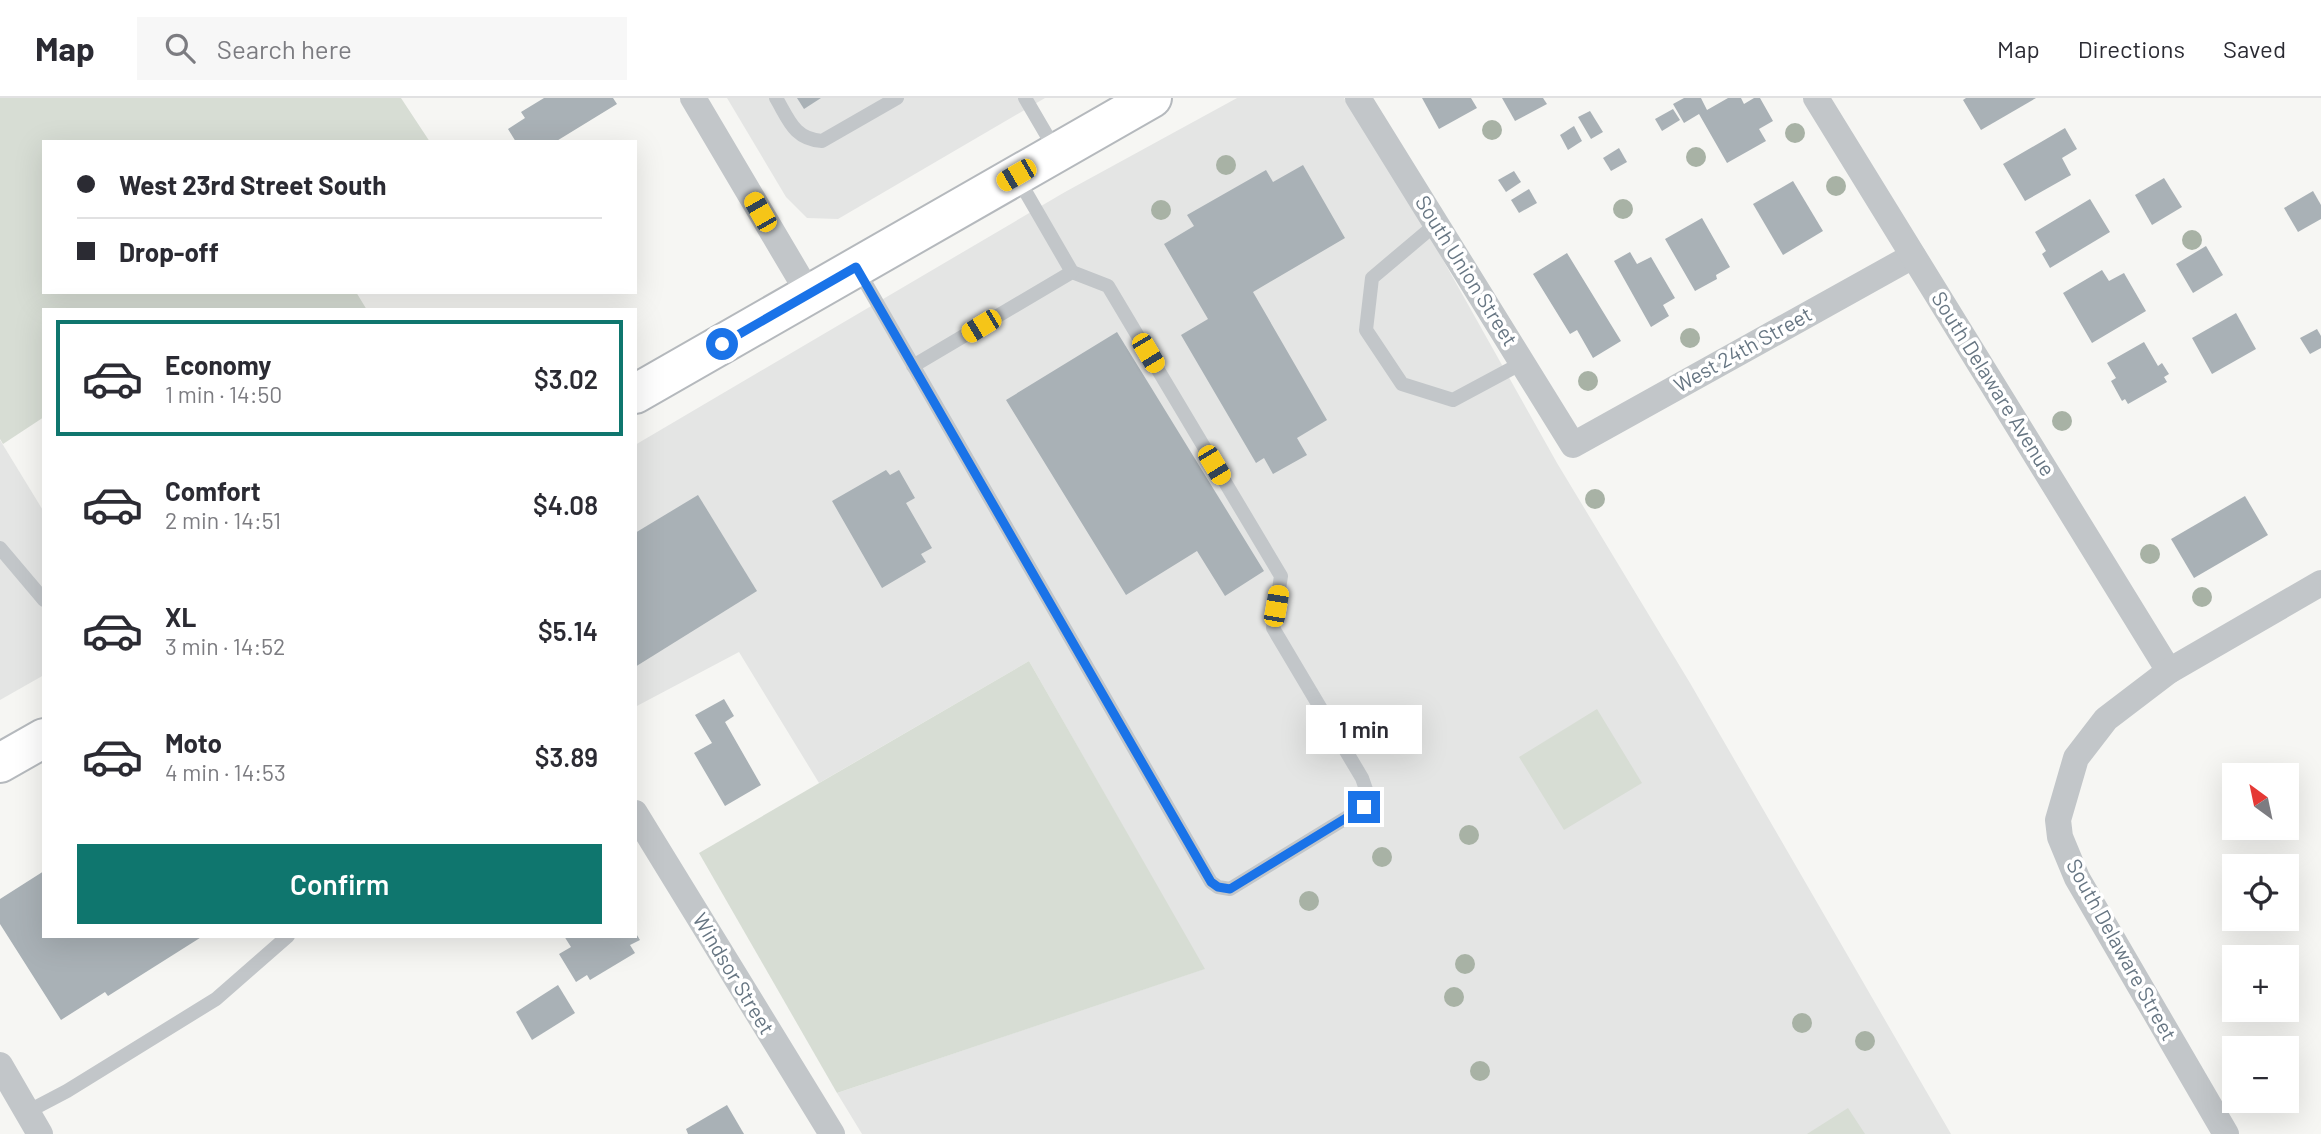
<!DOCTYPE html>
<meta charset="utf-8">
<style>
:root{--surface:#fff;--page:#f7f7f7;--text:#2b2b33;--muted:#7c7c81;--line:#e1e1e2;--accent:#0f766e}
body{margin:0;font-family:Barlow,sans-serif;background:var(--page);color:var(--text);height:100vh;display:flex;flex-direction:column;font-size:26px;white-space:nowrap}
*{box-sizing:border-box;margin:0}
p{font-size:23px;color:var(--muted)}
.icon{flex:none;width:38px;height:38px;fill:none;stroke:currentColor;stroke-width:2;stroke-linecap:round;stroke-linejoin:round}
.map{position:relative;flex:1;overflow:hidden}
.details{position:absolute;left:42px;top:210px;width:595px;height:630px;display:flex;flex-direction:column;background:var(--surface);border-radius:0px;box-shadow:0 7px 28px #0002}
.details>*{flex:none}
.top-card{position:absolute;left:42px;top:42px;width:595px;height:154px;border-radius:0px;box-shadow:0 7px 28px #0002;display:grid;align-content:center;height:154px;padding:0 35px;background:var(--surface)}
.needle{width:46px;rotate:327deg}
.controls{position:absolute;left:2222px;top:665px;display:grid;gap:14px}
.controls a{display:grid;place-items:center;width:77px;height:77px;border-radius:0px;background:var(--surface);box-shadow:0 7px 28px #0002;font-size:35px}
.end{position:absolute;width:32px;height:32px;margin:-16px;border:9px solid #1a73e8;background:#fff;box-shadow:0 0 0 4px #fff}
.from{border-radius:50%}
.bubble{position:absolute;height:49px;border-radius:0px;background:var(--surface);box-shadow:0 7px 28px #0002;font-size:23px;font-weight:600;line-height:49px;text-align:center}
.car{position:absolute;width:21px;height:42px;margin:-21px -10px;border-radius:9px;box-shadow:0 0 5px 2px #0007;background:linear-gradient(#f5c518 24%,#345 0 40%,#f5c518 0 76%,#345 0 86%,#f5c518 0)}
.top-card b{display:flex;align-items:center;gap:24px;height:66px;font-size:26px}
.top-card b+b{border-top:2px solid var(--line)}
.top-card i{width:18px;height:18px;background:var(--text)}
ul{padding:12px 0 0;list-style:none}
li{display:flex;align-items:center;gap:21px;height:116px;margin:0 14px 10px;padding:0 21px;border:4px solid transparent;border-radius:0px}
li div{flex:1}
li b{display:block;font-size:26px}
li em{font-style:normal;font-weight:600}
li.on{border-color:var(--accent)}
li>.icon{width:63px;height:63px;stroke-width:1.5}
.cta{display:flex;gap:14px;margin-top:auto;padding:14px 35px}
.cta a{flex:1;height:80px;border-radius:0px;background:var(--accent);color:#fff;font-size:28px;font-weight:600;line-height:80px;text-align:center}
header{display:flex;align-items:center;gap:42px;box-sizing:border-box;height:98px;padding:0 35px;background:var(--surface);border-bottom:2px solid var(--line)}
header strong{font-size:33px}
nav{display:flex;gap:38px;margin-inline-start:auto;font-size:24px}
.search{width:490px;height:63px;background:var(--page);display:flex;align-items:center;gap:18px;box-sizing:border-box;padding:0 24px;border-radius:0px;color:var(--muted);font-size:26px}
.map>svg:first-child{display:block}
.built{fill:#e4e5e4}
.green{fill:#d7ddd4}
.building{fill:#a9b1b6}
.lines{fill:none;stroke-linecap:round;stroke-linejoin:round}
.primary-casing{stroke:#b5b9bd;stroke-width:42}
.service{stroke:#c2c6c9;stroke-width:14}
.minor{stroke:#c2c6c9;stroke-width:26}
.primary{stroke:#fff;stroke-width:38}
.tree{fill:#a8b2a5}
.route{stroke:#1a73e8;stroke-width:9}
.labels{text-anchor:middle;stroke-width:7;stroke-linejoin:round;paint-order:stroke}
.street-label{font-size:21px;fill:#677683;stroke:#fff}
</style>
<header>
<strong>Map</strong>
<div class="search"><svg class="icon" aria-label="search" viewBox="0 0 24 24"><circle cx="10" cy="10" r="6"/><path d="M15 15l6 6"/></svg>Search here</div>
<nav><a>Map</a><a>Directions</a><a>Saved</a></nav>
</header>
<div class="map">
<svg width="2321" height="1036" viewBox="0 0 2321 1036">
<rect width="100%" height="100%" fill="#f6f6f3"/>
<g class="built">
<polygon points="727,0 1045,0 838,121 807,120 786,99"/>
<polygon points="1237,0 1344,0 1406,96 1557,365 1690,585 1951,1036 862,1036 837,995 1204,871 1029,563 819,685 739,554 635,609 635,347 1065,94"/>
<polygon points="0,342 44,414 44,577 0,602"/>
</g>
<g class="green">
<polygon points="0,0 401,0 430,44 44,44 44,194 356,194 367,212 44,212 44,319 3,346 0,341"/>
<polygon points="1029,563 1205,871 837,995 699,755"/>
<polygon points="1597,611 1642,685 1564,732 1519,659"/>
<polygon points="1848,1010 1865,1036 1807,1036"/>
</g>
<g class="building">
<polygon points="544,0 613,0 617,6 555,44 516,44 508,31 525,20 521,14"/>
<polygon points="797,0 821,0 804,11"/>
<polygon points="1422,0 1471,0 1477,10 1439,31"/>
<polygon points="1502,0 1543,0 1547,6 1515,23"/>
<polygon points="1684,0 1701,0 1707,12 1728,0 1741,0 1744,6 1754,0 1760,0 1773,23 1759,31 1766,43 1727,65 1699,16 1684,25 1673,6"/>
<polygon points="1966,0 2036,0 1981,32 1963,2"/>
<polygon points="1673,11 1680,22 1662,33 1655,21"/>
<polygon points="1590,13 1603,34 1591,41 1578,19"/>
<polygon points="1574,28 1582,43 1568,52 1560,37"/>
<polygon points="2065,30 2077,51 2062,60 2071,77 2025,103 2003,66"/>
<polygon points="1619,50 1627,64 1611,73 1603,60"/>
<polygon points="1303,67 1345,140 1253,194 1327,322 1297,340 1307,357 1273,376 1264,360 1256,365 1181,237 1208,221 1164,146 1194,128 1187,117 1266,72 1273,84"/>
<polygon points="1514,73 1521,84 1506,94 1498,82"/>
<polygon points="2164,80 2182,109 2152,127 2135,97"/>
<polygon points="1793,83 1823,133 1783,157 1753,106"/>
<polygon points="1529,91 1537,105 1519,115 1511,102"/>
<polygon points="2313,93 2321,107 2321,121 2298,134 2284,110"/>
<polygon points="2090,101 2110,134 2050,170 2042,156 2046,153 2035,134"/>
<polygon points="1702,120 1730,169 1716,177 1717,181 1695,193 1665,141"/>
<polygon points="2206,148 2223,177 2193,195 2176,166"/>
<polygon points="1630,154 1637,166 1651,159 1675,200 1663,207 1669,218 1651,229 1614,163"/>
<polygon points="1567,155 1621,243 1593,260 1577,232 1570,236 1533,176"/>
<polygon points="2102,172 2109,183 2124,175 2146,213 2092,245 2063,195"/>
<polygon points="2236,215 2256,251 2212,276 2192,240"/>
<polygon points="2317,231 2321,238 2321,250 2310,256 2300,240"/>
<polygon points="1117,234 1264,473 1225,498 1197,453 1126,497 1006,302"/>
<polygon points="2144,244 2158,268 2162,265 2169,276 2164,279 2167,284 2128,306 2125,301 2122,303 2111,283 2116,280 2107,265"/>
<polygon points="886,372 890,377 899,372 915,400 906,405 932,450 921,456 926,464 882,490 832,403"/>
<polygon points="698,397 757,493 635,569 635,435"/>
<polygon points="2245,398 2268,437 2194,480 2171,441"/>
<polygon points="724,601 734,618 725,624 761,687 725,708 694,655 712,645 695,617"/>
<polygon points="44,773 44,838 203,838 108,898 105,894 61,922 0,826 0,801"/>
<polygon points="635,834 640,842 630,847 635,855 590,882 587,877 576,884 559,856 571,849 564,838 635,838"/>
<polygon points="558,887 575,915 532,942 516,914"/>
<polygon points="727,1007 744,1036 688,1036 686,1031"/>
</g>
<g class="lines">
<g class="primary-casing">
<g id="primary">
<polyline points="635,296 1152,0"/>
<polyline points="0,665 44,640"/>
</g>
</g>
<g class="service">
<path d="M 776,0 C 789,22 794,41 822,43 L 897,0"/>
<polyline points="1025,0 1056,53"/>
<polyline points="1436,126 1372,180 1366,232 1402,286 1453,302 1522,265"/>
<polyline points="857,170 1211,784 1218,789 1230,791 1364,709 1369,700 1362,680 1273,530 1281,478 1108,188 1072,174 1017,79"/>
<polyline points="913,268 1072,174"/>
<polyline points="0,450 44,502"/>
<polyline points="27,1014 67,993 216,901 288,838"/>
</g>
<g class="minor">
<polyline points="693,0 809,196"/>
<polyline points="1358,0 1573,347 1913,158"/>
<polyline points="1816,0 2169,573"/>
<polyline points="635,715 832,1036"/>
<polyline points="0,967 40,1036"/>
<polyline points="2226,1036 2077,780 2060,739 2058,722 2076,660 2106,621 2169,573 2321,485"/>
</g>
<use href="#primary" class="primary"/>
</g>
<g class="tree">
<circle cx="1492" cy="32" r="10"/>
<circle cx="1795" cy="35" r="10"/>
<circle cx="1696" cy="59" r="10"/>
<circle cx="1226" cy="67" r="10"/>
<circle cx="1836" cy="88" r="10"/>
<circle cx="1623" cy="111" r="10"/>
<circle cx="1161" cy="112" r="10"/>
<circle cx="2192" cy="142" r="10"/>
<circle cx="1690" cy="240" r="10"/>
<circle cx="1588" cy="283" r="10"/>
<circle cx="2062" cy="323" r="10"/>
<circle cx="1595" cy="401" r="10"/>
<circle cx="2150" cy="456" r="10"/>
<circle cx="2202" cy="499" r="10"/>
<circle cx="1469" cy="737" r="10"/>
<circle cx="1382" cy="759" r="10"/>
<circle cx="1309" cy="803" r="10"/>
<circle cx="1465" cy="866" r="10"/>
<circle cx="1454" cy="899" r="10"/>
<circle cx="1802" cy="925" r="10"/>
<circle cx="1865" cy="943" r="10"/>
<circle cx="1480" cy="973" r="10"/>
</g>
<g class="lines">
<polyline class="route" points="722,246 856,169 1211,784 1218,789 1230,791 1364,709"/>
</g>
<g class="labels">
<g class="street-label">
<text transform="translate(1466 173) rotate(58)" y="7">South Union Street</text>
<text transform="translate(1743 252) rotate(-29)" y="7">West 24th Street</text>
<text transform="translate(1993 286) rotate(58)" y="7">South Delaware Avenue</text>
<text transform="translate(2121 852) rotate(61)" y="7">South Delaware Street</text>
<text transform="translate(733 876) rotate(59)" y="7">Windsor Street</text>
</g>
</g>
</svg>
<div class="controls">
<a><svg class="needle" viewBox="-14 -14 28 28"><path d="M0-13l5 13h-10z" fill="#e53935"/><path d="M0 13l5-13h-10z" fill="#7c7c81"/></svg></a>
<a><svg class="icon" aria-label="locate" viewBox="0 0 24 24"><circle cx="12" cy="12" r="6"/><path d="M12 2v4M12 18v4M2 12h4M18 12h4"/></svg></a>
<a>+</a>
<a>−</a>
</div>
<i class="end from" style="left:722px;top:246px"></i>
<i class="end" style="left:1364px;top:709px"></i>
<div class="bubble" style="left:1306px;top:607px;width:116px">1 min</div>
<i class="car" style="left:1016px;top:77px;rotate:240deg"></i>
<i class="car" style="left:760px;top:114px;rotate:330deg"></i>
<i class="car" style="left:981px;top:228px;rotate:239deg"></i>
<i class="car" style="left:1148px;top:255px;rotate:149deg"></i>
<i class="car" style="left:1214px;top:367px;rotate:149deg"></i>
<i class="car" style="left:1276px;top:508px;rotate:10deg"></i>
<div class="top-card">
<b><i class="from"></i>West 23rd Street South</b>
<b><i></i>Drop-off</b>
</div>
<section class="details">
<ul>
<li class="on"><svg class="icon" aria-label="car" viewBox="0 0 24 24"><path d="M5 17H2v-5l4-1 3-4h7l3 4 3 1v5h-3M9 17h6M6 11h13"/><circle cx="7" cy="17" r="2"/><circle cx="17" cy="17" r="2"/></svg><div><b>Economy</b><p>1 min · 14:50</p></div><em>$3.02</em></li>
<li><svg class="icon" aria-label="car" viewBox="0 0 24 24"><path d="M5 17H2v-5l4-1 3-4h7l3 4 3 1v5h-3M9 17h6M6 11h13"/><circle cx="7" cy="17" r="2"/><circle cx="17" cy="17" r="2"/></svg><div><b>Comfort</b><p>2 min · 14:51</p></div><em>$4.08</em></li>
<li><svg class="icon" aria-label="car" viewBox="0 0 24 24"><path d="M5 17H2v-5l4-1 3-4h7l3 4 3 1v5h-3M9 17h6M6 11h13"/><circle cx="7" cy="17" r="2"/><circle cx="17" cy="17" r="2"/></svg><div><b>XL</b><p>3 min · 14:52</p></div><em>$5.14</em></li>
<li><svg class="icon" aria-label="car" viewBox="0 0 24 24"><path d="M5 17H2v-5l4-1 3-4h7l3 4 3 1v5h-3M9 17h6M6 11h13"/><circle cx="7" cy="17" r="2"/><circle cx="17" cy="17" r="2"/></svg><div><b>Moto</b><p>4 min · 14:53</p></div><em>$3.89</em></li>
</ul>
<div class="cta"><a>Confirm</a></div>
</section>
</div>
